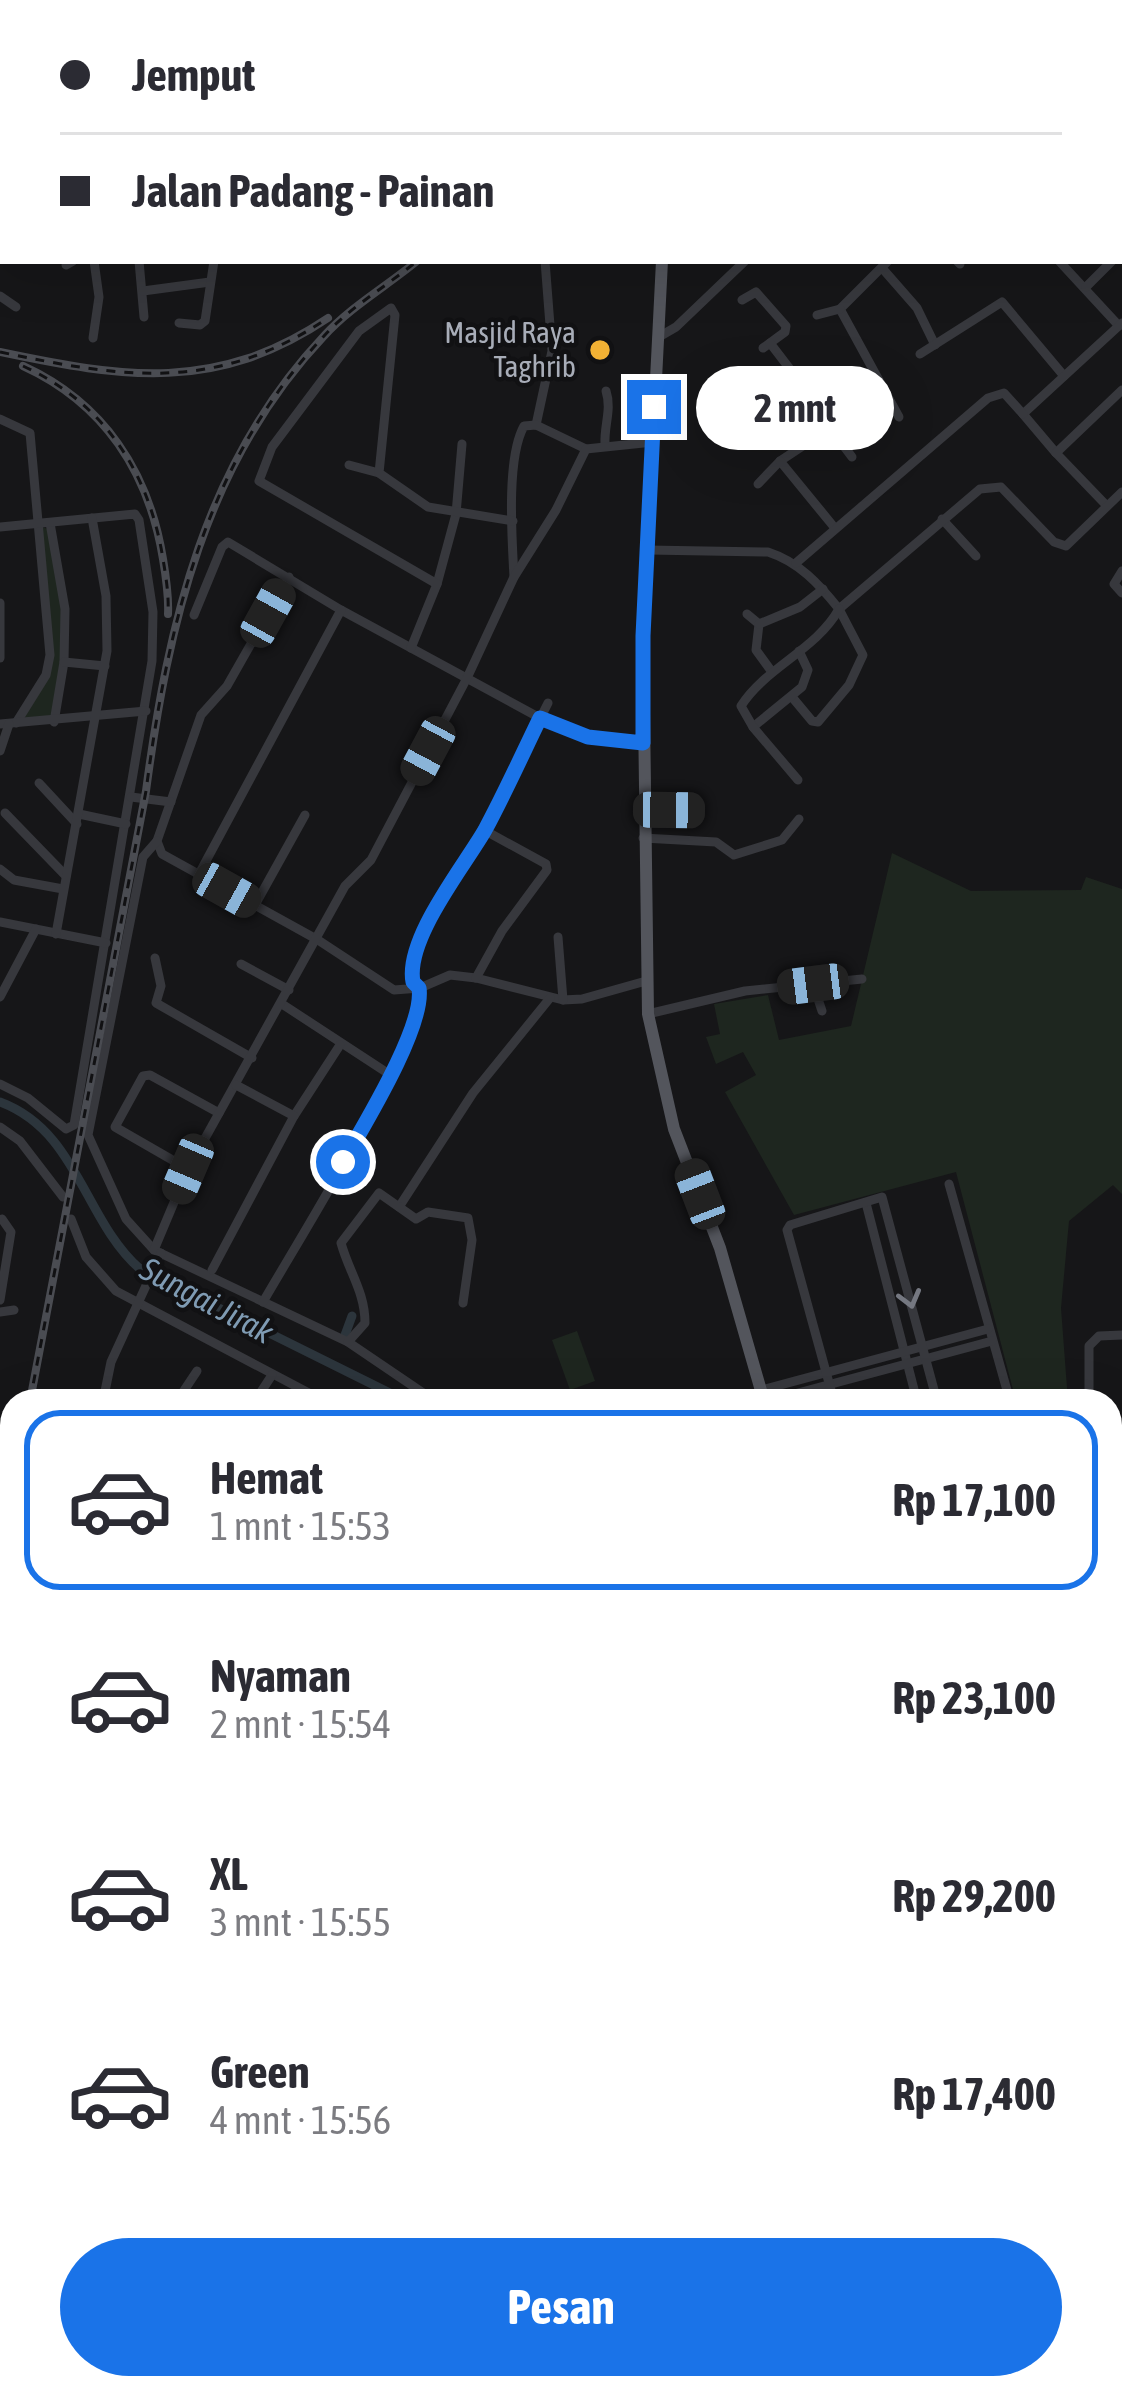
<!DOCTYPE html>
<html lang="id">
<meta charset="utf-8">
<style>
:root{--surface:#fff;--page:#f7f7f7;--text:#2b2b33;--muted:#7c7c81;--line:#e1e1e2;--accent:#1a73e8}
body{margin:0;font-family:"Asap Condensed",sans-serif;background:var(--page);color:var(--text);height:100vh;display:flex;flex-direction:column;font-size:45px;white-space:nowrap}
*{box-sizing:border-box;margin:0}
p{font-size:39px;color:var(--muted)}
.icon{flex:none;width:66px;height:66px;fill:none;stroke:currentColor;stroke-width:2;stroke-linecap:round;stroke-linejoin:round}
.map{position:relative;flex:1;overflow:hidden}
.details{position:absolute;left:0px;top:1389px;width:1122px;height:1011px;display:flex;flex-direction:column;background:var(--surface);border-radius:36px 36px 0 0;box-shadow:0 12px 48px #0002}
.details>*{flex:none}
.banner{position:absolute;left:0px;top:0px;width:1122px;height:264px;box-shadow:0 12px 48px #0002;display:grid;align-content:center;height:264px;padding:0 60px;background:var(--surface)}
.end{position:absolute;width:54px;height:54px;margin:-27px;border:15px solid #1a73e8;background:#fff;box-shadow:0 0 0 6px #fff}
.from{border-radius:50%}
.bubble{position:absolute;height:84px;border-radius:42px;background:var(--surface);box-shadow:0 12px 48px #0002;font-size:39px;font-weight:700;line-height:84px;text-align:center}
.car{position:absolute;width:36px;height:72px;margin:-36px -18px;border-radius:15px;box-shadow:0 0 9px 3px #0007;background:linear-gradient(#222 24%,#8ab4d8 0 40%,#222 0 76%,#8ab4d8 0 86%,#222 0)}
.banner b{display:flex;align-items:center;gap:42px;height:114px;font-size:45px}
.banner b+b{border-top:3px solid var(--line)}
.banner i{width:30px;height:30px;background:var(--text)}
ul{padding:21px 0 0;list-style:none}
li{display:flex;align-items:center;gap:36px;height:180px;margin:0 24px 18px;padding:0 36px;border:6px solid transparent;border-radius:36px}
li div{flex:1}
li b{display:block;font-size:45px}
li em{font-style:normal;font-weight:700}
li.current{border-color:var(--accent)}
li>.icon{width:108px;height:108px;stroke-width:1.5}
.primary-button{display:flex;gap:24px;margin-top:auto;padding:24px 60px}
.primary-button a{flex:1;height:138px;border-radius:72px;background:var(--accent);color:#fff;font-size:48px;font-weight:700;line-height:138px;text-align:center}
.map>svg:first-child{display:block}
.built{fill:#222225}
.green{fill:#1e261f}
.lines{fill:none;stroke-linecap:round;stroke-linejoin:round}
.stream{stroke:#2c353c;stroke-width:3}
.canal{stroke:#2c353c;stroke-width:9}
.minor{stroke:#37383d;stroke-width:9}
.major{stroke:#53555c;stroke-width:12}
.highway{stroke:#63666e;stroke-width:14}
.rail-casing{stroke:#4a4c52;stroke-width:8}
.rail{stroke:#111113;stroke-width:3;stroke-dasharray:9;stroke-linecap:butt}
.oneway{stroke:#757881}
.route{stroke:#1a73e8;stroke-width:15}
.poi-dot{fill:#f2b134;stroke:#111113;stroke-width:4.5}
.labels{text-anchor:middle;stroke-width:9;stroke-linejoin:round;paint-order:stroke}
.poi-label{font-size:30px;fill:#a8adb8;stroke:#111113;text-anchor:end}
.water-label{font-size:33px;font-style:italic;fill:#7f9bb3;stroke:#111113}
</style>
<div class="map">
<svg width="1122" height="2399" viewBox="0 0 1122 2399">
<rect width="100%" height="100%" fill="#161618"/>
<g class="built">
<polygon points="0,0 162,0 3,3 0,43"/>
<polygon points="293,0 533,0 534,3 280,3"/>
</g>
<g class="green">
<polygon points="42,527 48,529 64,614 64,654 52,718 21,719 49,667"/>
<polygon points="892,853 971,891 1081,890 1086,877 1122,889 1122,1194 1113,1185 1069,1221 1061,1308 1068,1401 1016,1401 956,1172 794,1215 725,1092 756,1075 743,1052 716,1064 706,1037 720,1034 714,1004 768,995 779,1040 851,1026"/>
<polygon points="577,1331 595,1381 570,1390 552,1340"/>
<polygon points="1122,2257 1122,2399 1019,2399 1023,2388 1110,2388 1110,2259"/>
</g>
<g class="lines">
<g class="stream">
<polyline points="0,1951 12,1955"/>
<polyline points="346,2388 371,2399"/>
</g>
<g class="canal">
<path d="M 0,1102 C 78,1131 84,1220 140,1269 L 406,1401"/>
<polyline points="345,1335 352,1316"/>
<polyline points="690,2399 690,2388"/>
</g>
<g class="minor">
<polyline points="834,0 841,3"/>
<polyline points="999,0 1002,3"/>
<polyline points="1119,76 1122,74"/>
<polyline points="0,110 3,111"/>
<polyline points="1119,116 1122,119"/>
<polyline points="0,129 3,117"/>
<polyline points="0,149 3,150"/>
<polyline points="1119,181 1122,184"/>
<polyline points="1119,254 1122,251"/>
<polyline points="139,261 144,317"/>
<polyline points="888,261 840,309 899,417"/>
<polyline points="957,261 960,264"/>
<polyline points="1059,261 1119,326"/>
<polyline points="66,265 73,261"/>
<polyline points="882,268 917,308 935,345"/>
<polyline points="1086,287 1112,261"/>
<polyline points="143,291 210,282"/>
<polyline points="0,296 16,307"/>
<polyline points="742,300 756,292 786,326 785,332 763,348"/>
<polyline points="817,315 840,309"/>
<polyline points="179,323 200,325 205,321 214,261"/>
<polyline points="93,338 99,297 94,261"/>
<polyline points="657,338 676,327 745,261"/>
<polyline points="770,343 793,373"/>
<polyline points="920,354 1002,302 1064,376"/>
<polyline points="719,377 729,381 732,392 761,400"/>
<polyline points="0,419 30,433 50,655 46,675 16,723"/>
<polyline points="536,425 552,351 545,261"/>
<polyline points="757,426 763,418 764,390 797,373 830,428 780,461 758,484"/>
<polyline points="830,428 852,457"/>
<path d="M 605,444 C 604,425 612,409 606,391"/>
<polyline points="1056,453 1023,414 1122,323"/>
<polyline points="780,461 834,527"/>
<polyline points="349,465 379,473"/>
<polyline points="1107,506 1056,453 1122,390"/>
<polyline points="942,519 976,556"/>
<polyline points="50,523 65,609 64,662 54,722"/>
<polyline points="0,527 135,514 139,520 153,612 152,661 74,1125 66,1129 28,1098 0,1084"/>
<path d="M 648,550 L 768,552 C 799,562 819,584 839,609 L 980,489 L 1001,487 L 1054,542 L 1066,546 L 1122,492"/>
<polyline points="796,563 988,398 1004,393 1023,414"/>
<polyline points="1122,571 1114,584 1122,593"/>
<polyline points="289,577 227,686 201,715 157,841 162,854 318,940 394,990 420,988 450,975 476,978 563,1000 582,999 646,981"/>
<path d="M 514,577 C 512,539 506,458 524,426 L 536,425 L 586,449"/>
<polyline points="437,584 456,514 462,444"/>
<polyline points="0,603 0,658"/>
<polyline points="747,614 759,624 756,650 772,672"/>
<polyline points="194,615 222,547 228,542 341,610 540,718 588,737 643,743"/>
<polyline points="759,624 800,607 823,589"/>
<polyline points="411,648 437,584 259,481 272,447 359,331 391,308 395,315 379,473 428,507 513,521"/>
<polyline points="64,662 105,666"/>
<polyline points="792,697 812,721 818,722 849,685 863,655 839,609"/>
<polyline points="0,724 146,711"/>
<polyline points="753,727 802,687 808,670 799,651"/>
<polyline points="0,751 9,724"/>
<path d="M 798,780 L 753,727 L 741,706 C 766,667 816,650 839,609"/>
<polyline points="39,783 77,824"/>
<polyline points="131,797 171,802"/>
<polyline points="643,809 695,810"/>
<polyline points="5,813 66,876"/>
<polyline points="79,814 126,824"/>
<polyline points="484,830 548,703"/>
<polyline points="643,838 716,842 734,855 782,840 799,819"/>
<polyline points="157,841 143,857 88,1135 126,1219 154,1250 348,1342 435,1401"/>
<polyline points="0,869 14,880 63,889"/>
<polyline points="199,874 341,610"/>
<polyline points="255,905 305,815"/>
<polyline points="0,922 106,943"/>
<polyline points="56,934 107,651 106,596 92,518"/>
<polyline points="558,937 563,1000"/>
<polyline points="155,958 161,986 156,1003 252,1058"/>
<polyline points="241,964 289,990"/>
<polyline points="813,984 862,979"/>
<polyline points="0,997 36,929"/>
<polyline points="282,1004 389,1074"/>
<polyline points="648,1014 745,991 813,984 822,1011"/>
<polyline points="294,1116 340,1045"/>
<polyline points="0,1127 20,1141 63,1197"/>
<polyline points="188,1169 115,1127 143,1076 150,1075 219,1113"/>
<polyline points="949,1184 1010,1401"/>
<polyline points="866,1203 917,1401"/>
<polyline points="399,1207 473,1093 550,998"/>
<polyline points="71,1219 86,1257 116,1291 324,1401"/>
<polyline points="154,1250 188,1169 345,886 371,860 467,678 514,577 556,510 586,449 653,442"/>
<polyline points="212,1270 294,1116 236,1085"/>
<polyline points="0,1300 11,1232 2,1219"/>
<path d="M 263,1302 C 295,1246 426,1038 420,988 L 413,982 C 405,942 463,866 484,830 L 546,864 L 547,870 L 502,931 L 476,978"/>
<polyline points="0,1312 14,1310"/>
<path d="M 348,1342 L 365,1323 C 365,1292 349,1272 341,1243 L 379,1193 L 416,1219 L 428,1212 L 468,1218 L 472,1240 L 463,1303"/>
<polyline points="762,1390 988,1329"/>
<polyline points="103,1401 111,1362 161,1253"/>
<polyline points="177,1401 197,1371"/>
<polyline points="255,1401 272,1375"/>
<polyline points="768,1401 992,1341"/>
<polyline points="834,1401 787,1230 790,1225 882,1197 937,1401"/>
<polyline points="1089,1401 1089,1346 1099,1336 1122,1335"/>
<polyline points="1110,1495 1122,1484"/>
<polyline points="0,1749 12,1689"/>
<polyline points="1110,1950 1122,1942"/>
<polyline points="1122,2109 1122,2123"/>
<polyline points="0,2155 12,2087"/>
<polyline points="0,2189 12,2191"/>
<polyline points="0,2235 12,2237"/>
<polyline points="1110,2238 1122,2240"/>
<polyline points="0,2247 12,2250"/>
<polyline points="0,2296 12,2302"/>
<polyline points="0,2351 12,2356"/>
<polyline points="80,2388 103,2399"/>
<polyline points="272,2388 290,2396"/>
<polyline points="442,2388 464,2399"/>
<polyline points="591,2388 608,2399"/>
<polyline points="669,2388 670,2399"/>
<polyline points="783,2388 804,2399"/>
<polyline points="160,2390 184,2399"/>
<polyline points="232,2399 237,2388"/>
<polyline points="723,2399 724,2388"/>
</g>
<g class="major">
<polyline points="799,3 802,0"/>
<polyline points="0,239 3,234"/>
<polyline points="662,261 643,636 648,1014 674,1129 720,1248 764,1401"/>
<polyline points="899,2399 901,2388"/>
</g>
<g class="highway">
<polyline points="162,3 176,0"/>
<polyline points="216,3 229,0"/>
<polyline points="0,41 3,40"/>
<polyline points="0,53 3,52"/>
</g>
<g class="rail-casing">
<g id="rail">
<polyline points="706,3 709,0"/>
<polyline points="733,3 737,0"/>
<path d="M 0,352 C 124,378 216,393 328,318"/>
<path d="M 23,366 C 104,403 149,472 163,559 C 166,577 169,595 168,614"/>
<path d="M 30,1401 L 146,791 C 168,624 205,462 324,336 C 350,307 387,286 417,261"/>
<polyline points="0,1564 12,1498"/>
</g>
</g>
<use href="#rail" class="rail"/>
</g>
<defs><path id="oneway-chevron" d="M-2-3.5L2.5 0L-2 3.5" fill="none" stroke-width="1.6" stroke-linecap="round" stroke-linejoin="round" transform="scale(3)"/></defs>
<use class="oneway" href="#oneway-chevron" transform="translate(910 1299) rotate(75)"/>
<g class="lines">
<path class="route" d="M 343,1162 C 364,1125 425,1026 419,988 L 413,982 C 405,939 463,868 485,830 C 505,793 522,755 540,718 L 588,737 L 643,743 L 643,636 L 654,407"/>
</g>
<circle class="poi-dot" cx="600" cy="350" r="12"/>
<g class="labels">
<g class="poi-label">
<text x="576" y="343">Masjid Raya<tspan x="576" dy="34">Taghrib</tspan></text>
</g>
<g class="water-label">
<text transform="translate(207 1300) rotate(28)" y="12">Sungai Jirak</text>
</g>
</g>
</svg>
<i class="end from" style="left:343px;top:1162px"></i>
<i class="end" style="left:654px;top:407px"></i>
<div class="bubble" style="left:696px;top:366px;width:198px">2 mnt</div>
<i class="car" style="left:268px;top:613px;rotate:29deg"></i>
<i class="car" style="left:428px;top:751px;rotate:208deg"></i>
<i class="car" style="left:669px;top:810px;rotate:91deg"></i>
<i class="car" style="left:227px;top:890px;rotate:119deg"></i>
<i class="car" style="left:813px;top:984px;rotate:263deg"></i>
<i class="car" style="left:188px;top:1169px;rotate:203deg"></i>
<i class="car" style="left:700px;top:1194px;rotate:339deg"></i>
<div class="banner">
<b><i class="from"></i>Jemput</b>
<b><i></i>Jalan Padang - Painan</b>
</div>
<section class="details">
<ul>
<li class="current"><svg class="icon" aria-label="car" viewBox="0 0 24 24"><path d="M5 17H2v-5l4-1 3-4h7l3 4 3 1v5h-3M9 17h6M6 11h13"/><circle cx="7" cy="17" r="2"/><circle cx="17" cy="17" r="2"/></svg><div><b>Hemat</b><p>1 mnt · 15:53</p></div><em>Rp 17,100</em></li>
<li><svg class="icon" aria-label="car" viewBox="0 0 24 24"><path d="M5 17H2v-5l4-1 3-4h7l3 4 3 1v5h-3M9 17h6M6 11h13"/><circle cx="7" cy="17" r="2"/><circle cx="17" cy="17" r="2"/></svg><div><b>Nyaman</b><p>2 mnt · 15:54</p></div><em>Rp 23,100</em></li>
<li><svg class="icon" aria-label="car" viewBox="0 0 24 24"><path d="M5 17H2v-5l4-1 3-4h7l3 4 3 1v5h-3M9 17h6M6 11h13"/><circle cx="7" cy="17" r="2"/><circle cx="17" cy="17" r="2"/></svg><div><b>XL</b><p>3 mnt · 15:55</p></div><em>Rp 29,200</em></li>
<li><svg class="icon" aria-label="car" viewBox="0 0 24 24"><path d="M5 17H2v-5l4-1 3-4h7l3 4 3 1v5h-3M9 17h6M6 11h13"/><circle cx="7" cy="17" r="2"/><circle cx="17" cy="17" r="2"/></svg><div><b>Green</b><p>4 mnt · 15:56</p></div><em>Rp 17,400</em></li>
</ul>
<div class="primary-button"><a>Pesan</a></div>
</section>
</div>
